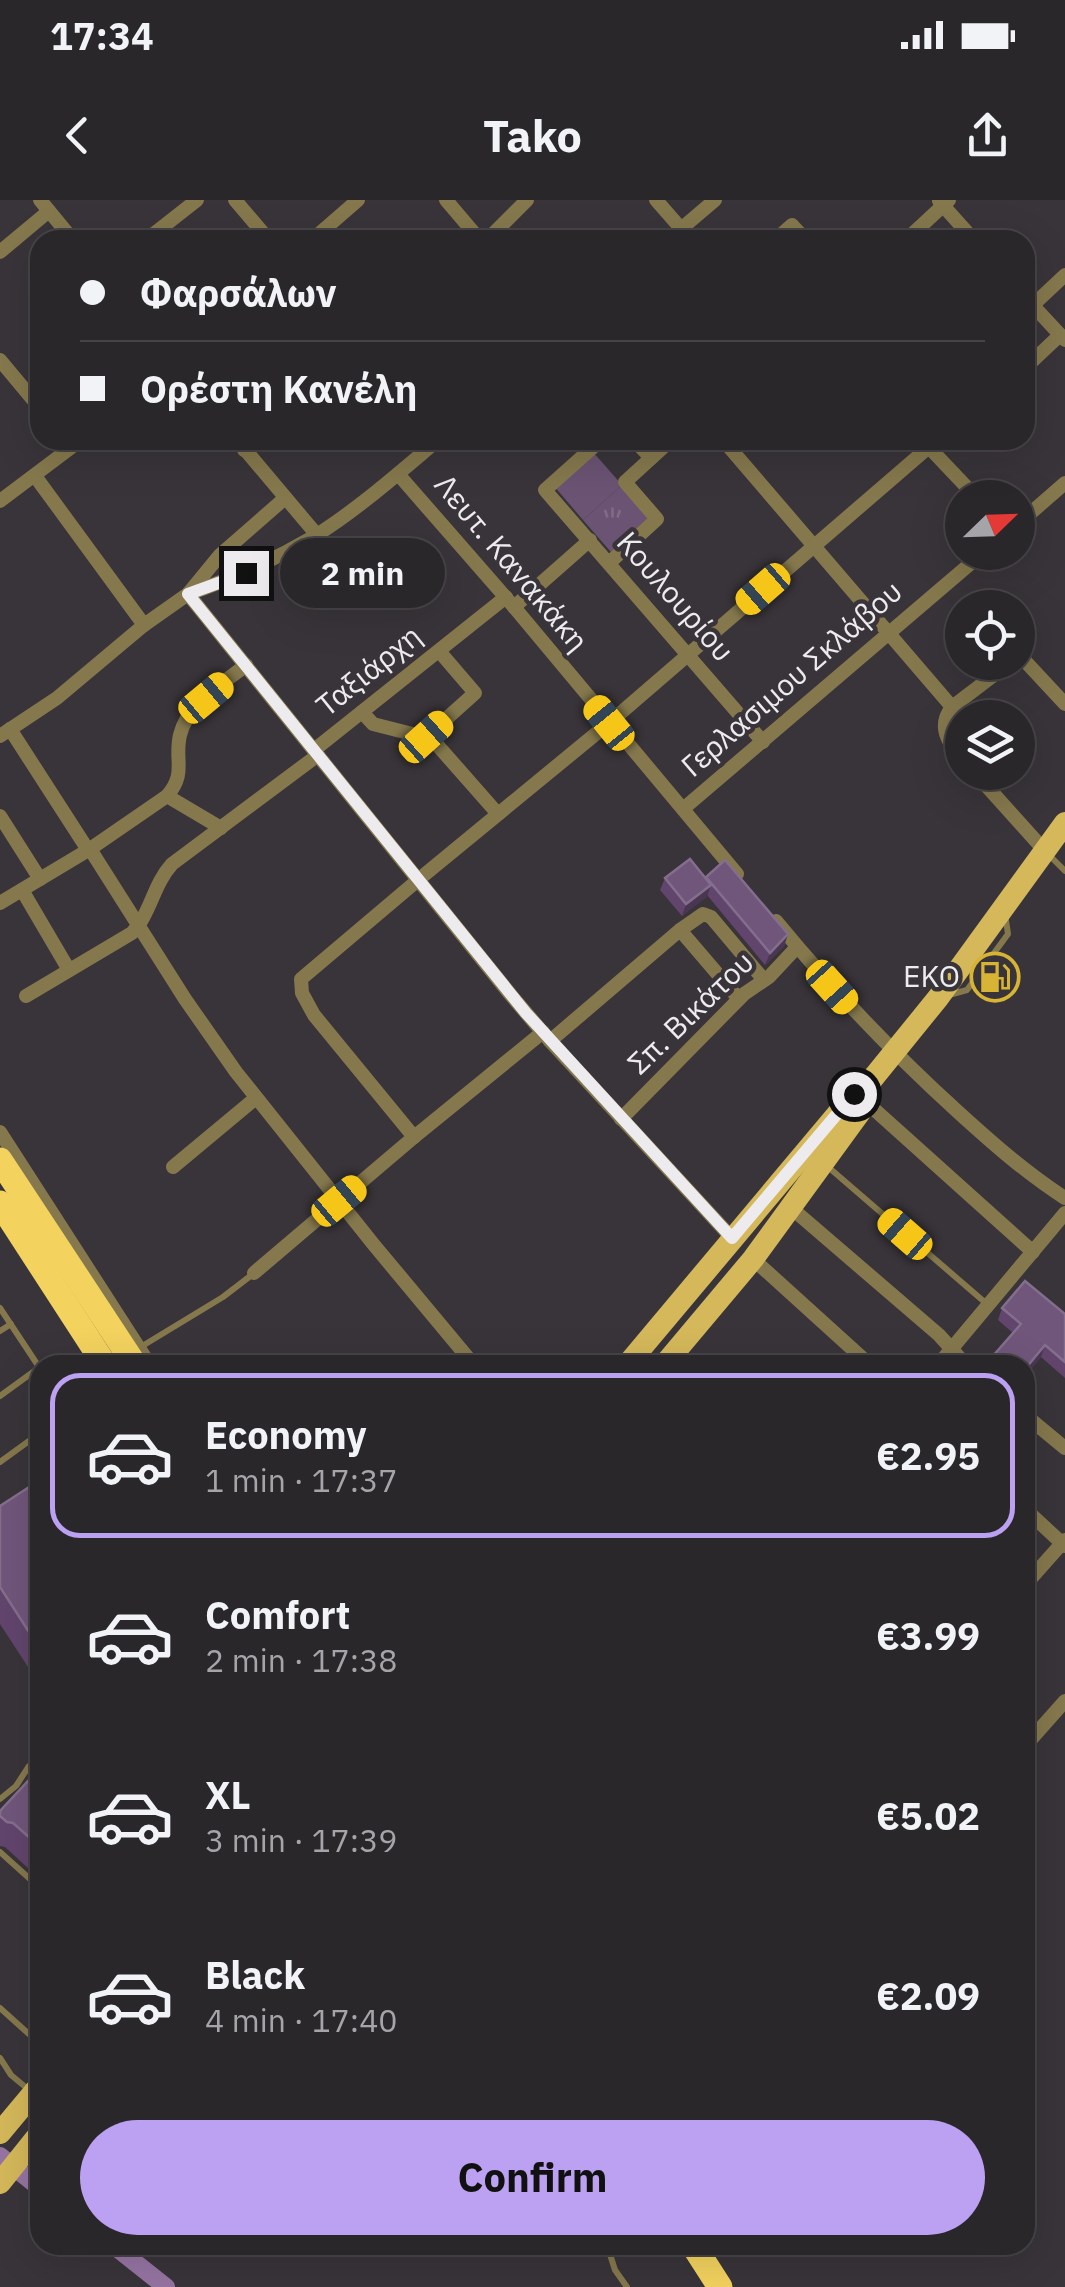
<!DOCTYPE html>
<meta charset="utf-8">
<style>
:root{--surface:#2a272b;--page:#363337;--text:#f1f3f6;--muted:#a5a5a9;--line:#464447;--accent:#bca0f2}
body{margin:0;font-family:"IBM Plex Sans",sans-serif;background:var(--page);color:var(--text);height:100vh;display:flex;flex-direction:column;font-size:38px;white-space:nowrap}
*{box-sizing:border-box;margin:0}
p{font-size:32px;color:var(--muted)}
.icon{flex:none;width:55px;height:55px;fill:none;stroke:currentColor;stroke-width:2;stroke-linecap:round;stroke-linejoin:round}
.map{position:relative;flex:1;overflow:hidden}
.side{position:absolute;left:30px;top:1155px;width:1005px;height:900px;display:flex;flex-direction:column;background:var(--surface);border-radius:30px;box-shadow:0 10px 40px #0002,0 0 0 2px var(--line)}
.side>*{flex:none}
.top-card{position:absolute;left:30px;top:30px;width:1005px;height:220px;border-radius:30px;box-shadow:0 10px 40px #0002,0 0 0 2px var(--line);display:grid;align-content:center;height:220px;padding:0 50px;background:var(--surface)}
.needle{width:65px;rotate:67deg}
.buttons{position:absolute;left:945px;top:280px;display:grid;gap:20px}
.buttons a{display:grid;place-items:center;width:90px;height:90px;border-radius:50%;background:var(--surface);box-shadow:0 10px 40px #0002,0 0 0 2px var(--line);font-size:50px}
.end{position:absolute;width:45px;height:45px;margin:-22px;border:12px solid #edebee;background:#111;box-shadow:0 0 0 5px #111}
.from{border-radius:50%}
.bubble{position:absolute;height:70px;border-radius:35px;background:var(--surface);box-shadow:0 10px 40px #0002,0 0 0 2px var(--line);font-size:32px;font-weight:800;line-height:70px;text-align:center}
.car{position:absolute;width:30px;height:60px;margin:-30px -15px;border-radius:12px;box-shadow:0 0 8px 2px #0007;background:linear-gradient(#f5c518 24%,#345 0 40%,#f5c518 0 76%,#345 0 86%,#f5c518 0)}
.top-card b{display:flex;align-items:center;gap:35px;height:95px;font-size:38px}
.top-card b+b{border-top:2px solid var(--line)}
.top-card i{width:25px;height:25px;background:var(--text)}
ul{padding:18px 0 0;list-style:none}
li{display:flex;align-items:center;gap:30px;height:165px;margin:0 20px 15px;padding:0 30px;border:5px solid transparent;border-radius:30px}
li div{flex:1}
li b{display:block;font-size:38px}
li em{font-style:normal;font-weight:800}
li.active{border-color:var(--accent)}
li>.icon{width:90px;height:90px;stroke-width:1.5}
.action{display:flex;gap:20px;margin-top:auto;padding:20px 50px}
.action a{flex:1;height:115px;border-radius:60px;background:var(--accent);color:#111;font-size:40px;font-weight:800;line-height:115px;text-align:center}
.status{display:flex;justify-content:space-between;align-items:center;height:70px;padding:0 50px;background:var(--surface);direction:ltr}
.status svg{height:28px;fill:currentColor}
header{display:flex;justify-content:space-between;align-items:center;height:130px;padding:0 50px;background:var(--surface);font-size:45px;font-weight:800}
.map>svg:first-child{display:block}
.grass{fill:#6a5373}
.park{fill:url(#park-tufts)}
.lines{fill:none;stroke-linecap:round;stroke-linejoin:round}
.canal{stroke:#9674a3;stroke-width:18}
.lane{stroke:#85784d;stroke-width:6}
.street{stroke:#85784d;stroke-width:14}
.primary{stroke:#d4b85a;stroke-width:22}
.highway{stroke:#f3d25e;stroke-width:25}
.wall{fill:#62456d}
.shaded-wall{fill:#4b3652}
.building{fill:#70567b;stroke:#846e8d;stroke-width:2.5}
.route{stroke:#edebee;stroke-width:12}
.labels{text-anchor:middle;stroke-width:9;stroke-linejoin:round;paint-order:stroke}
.street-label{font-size:30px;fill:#edebee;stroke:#383439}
.poi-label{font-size:30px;fill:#edebee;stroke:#383439;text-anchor:end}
</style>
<div class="status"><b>17:34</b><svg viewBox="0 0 49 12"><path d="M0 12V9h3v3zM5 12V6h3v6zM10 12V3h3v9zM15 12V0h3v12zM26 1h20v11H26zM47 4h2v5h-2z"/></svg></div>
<header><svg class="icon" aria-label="back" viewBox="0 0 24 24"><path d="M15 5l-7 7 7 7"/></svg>Tako<svg class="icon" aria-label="share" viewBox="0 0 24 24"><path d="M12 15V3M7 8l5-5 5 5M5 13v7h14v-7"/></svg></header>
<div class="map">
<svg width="1065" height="2087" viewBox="0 0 1065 2087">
<defs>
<pattern id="park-tufts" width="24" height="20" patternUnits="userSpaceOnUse" patternTransform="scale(2.5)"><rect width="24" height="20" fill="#6a5373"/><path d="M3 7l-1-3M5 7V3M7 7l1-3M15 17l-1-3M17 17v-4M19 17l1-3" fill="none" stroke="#806c87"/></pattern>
</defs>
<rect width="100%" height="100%" fill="#383439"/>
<polygon class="grass" points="593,252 622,285 583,320 554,286"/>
<polygon class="park" points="622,285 649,317 611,352 583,320"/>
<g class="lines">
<g class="canal">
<polyline points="0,1956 40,1988"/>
<polyline points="113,2045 166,2087"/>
</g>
<g class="lane">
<polyline points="1048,654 1065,671"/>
<polyline points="949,795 967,790 1008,734 1005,714"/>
<polyline points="827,966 988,1105"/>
<polyline points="0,1108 39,1167"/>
<polyline points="0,1131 11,1124"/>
<polyline points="139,1148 223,1097 253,1074"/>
<polyline points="46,1165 55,1162 72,1165"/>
<polyline points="0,1196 40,1167"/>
<polyline points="0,1262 40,1233"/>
<polyline points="0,1599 16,1586 29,1566 35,1562 40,1563"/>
<polyline points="0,1652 40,1688"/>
<polyline points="0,1808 40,1844"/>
<polyline points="0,1858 11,1875 29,1890"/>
<polyline points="607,2045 615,2070 627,2087"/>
</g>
<g class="street">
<polyline points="40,0 73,40"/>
<polyline points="235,0 269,40"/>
<polyline points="446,0 480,40"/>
<polyline points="656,0 691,40"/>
<polyline points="939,1 974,40"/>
<polyline points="146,40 197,0"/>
<polyline points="312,40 358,0"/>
<polyline points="487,40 527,0"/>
<polyline points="668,40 715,0"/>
<polyline points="775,40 792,25 806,40"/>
<polyline points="906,40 949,0"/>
<polyline points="0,52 49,11"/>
<polyline points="1025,97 1065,140"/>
<polyline points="1032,106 1065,75"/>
<polyline points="0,160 40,208"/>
<polyline points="1025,168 1060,135"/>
<polyline points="237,240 317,335"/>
<path d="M 438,240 C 400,272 357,310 315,336 C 274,360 232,379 188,394 L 510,794 L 550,841 L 732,1038"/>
<polyline points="601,240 545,290 763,542"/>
<polyline points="634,240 651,258"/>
<polyline points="723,240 952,507"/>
<polyline points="923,241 977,298"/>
<polyline points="244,250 256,240"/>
<polyline points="398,274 514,407 737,674"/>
<polyline points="35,276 144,425"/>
<polyline points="0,301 81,240"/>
<polyline points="1018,324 1065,283"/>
<polyline points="609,363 657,319 625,282 671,240"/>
<polyline points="514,407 590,340"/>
<polyline points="1018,458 1025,461 1065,504"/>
<polyline points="362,512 373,524 432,539 498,614"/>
<polyline points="10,529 88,650"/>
<polyline points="0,536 57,498 144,425 188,394 220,355 284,299"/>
<polyline points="426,537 475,493 439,451"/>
<polyline points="314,550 506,397"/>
<path d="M 962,559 C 948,543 937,526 952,507 L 1011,462"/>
<polyline points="974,572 1045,651"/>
<polyline points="167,596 221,628"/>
<polyline points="683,609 984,352"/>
<polyline points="0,616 40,679"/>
<polyline points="90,649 185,799 236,872 374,1045 474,1165"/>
<polyline points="22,690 69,770"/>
<path d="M 0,703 L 90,649 L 167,596 C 187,573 174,560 180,535 C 187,504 223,484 246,465"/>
<path d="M 776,721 C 832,789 892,852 957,911 C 991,942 1026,973 1065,998"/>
<polyline points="680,730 739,799"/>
<path d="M 26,796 L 132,733 C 151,713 153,685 172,664 L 318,555"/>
<polyline points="550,841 680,730 703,714 711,717 764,780"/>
<polyline points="866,902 1033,1052"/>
<polyline points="621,919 744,794 769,777 797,747"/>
<polyline points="0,932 150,1165"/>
<polyline points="414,937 314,815 302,793 301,779 418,680 609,523 937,240"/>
<polyline points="173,967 256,898"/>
<polyline points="789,1006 939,1135 966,1165"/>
<polyline points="753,1059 870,1165"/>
<polyline points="254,1073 414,937 543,832"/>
<polyline points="938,1165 1065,1013"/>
<polyline points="1025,1215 1065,1248"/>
<polyline points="1025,1309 1065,1346"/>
<polyline points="1025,1385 1065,1340"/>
<polyline points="1025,1546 1065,1501"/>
</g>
<g class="primary">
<polyline points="627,1165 850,899 869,883 938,798 1065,623"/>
<polyline points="664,1165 753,1059 863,908 869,883"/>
<polyline points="0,1933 40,1885"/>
<polyline points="0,1983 40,1933"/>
</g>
<g class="highway">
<polyline points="0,960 135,1165"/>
<polyline points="0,1003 105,1165"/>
<polyline points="693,2045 720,2087"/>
</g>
</g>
<g class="wall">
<polygon points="665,678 706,678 788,734 784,746 765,765 707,695 682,716 660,690"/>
<polygon points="1002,1108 1065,1114 1065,1178 1041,1157 1025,1176 1025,1165 1013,1133 998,1120"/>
<polygon points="40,1245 40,1276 33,1265"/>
<polygon points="0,1306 40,1454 28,1467 0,1424"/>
<polygon points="40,1568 40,1679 5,1647 0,1646 0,1611"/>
</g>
<g class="shaded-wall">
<polygon points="711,685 707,697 682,716 686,704"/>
<polygon points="788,734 784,746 765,765 770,753"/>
<polygon points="1045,1145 1041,1157 1025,1176 1025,1169"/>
<polygon points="40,1439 40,1454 28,1467 36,1443"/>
</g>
<g class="building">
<polygon points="690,659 711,685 686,704 665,678"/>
<polygon points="725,660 788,734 770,753 706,677"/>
<polygon points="1025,1081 1065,1114 1065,1162 1045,1145 1025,1169 1025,1165 985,1165 1021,1124 1002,1108"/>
<polygon points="959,1158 968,1165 953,1165"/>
<polygon points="40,1280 40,1439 36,1443 0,1387 0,1306"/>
<polygon points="40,1568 40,1647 13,1623 7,1622 0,1616 0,1611"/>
</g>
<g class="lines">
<polyline class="route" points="246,373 188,394 526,813 732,1038 854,894"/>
</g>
<defs>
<g id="fuel-ring" transform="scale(2.5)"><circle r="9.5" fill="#383439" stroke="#d7b434" stroke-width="1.5"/><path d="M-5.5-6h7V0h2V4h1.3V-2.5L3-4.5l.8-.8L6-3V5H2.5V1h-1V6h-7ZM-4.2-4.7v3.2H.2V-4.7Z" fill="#d7b434"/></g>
</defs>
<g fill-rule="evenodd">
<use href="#fuel-ring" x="995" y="777"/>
</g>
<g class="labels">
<g class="street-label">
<text transform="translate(511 363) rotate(50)" y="10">Λευτ. Κανακάκη</text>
<text transform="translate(675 397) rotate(49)" y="10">Κουλουρίου</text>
<text transform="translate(369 471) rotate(-39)" y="10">Ταξιάρχη</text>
<text transform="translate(792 479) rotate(-41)" y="10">Γερλασιμου Σκλάβου</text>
<text transform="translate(691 813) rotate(-44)" y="10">Σπ. Βικάτου</text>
</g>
<g class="poi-label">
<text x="960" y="787">EKO</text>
</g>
</g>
</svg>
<div class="buttons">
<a><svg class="needle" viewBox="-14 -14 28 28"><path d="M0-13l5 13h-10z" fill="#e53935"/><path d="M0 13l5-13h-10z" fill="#a5a5a9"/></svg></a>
<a><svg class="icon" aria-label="locate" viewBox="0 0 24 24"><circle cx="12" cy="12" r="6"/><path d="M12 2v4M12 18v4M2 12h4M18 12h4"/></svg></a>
<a><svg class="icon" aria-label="layers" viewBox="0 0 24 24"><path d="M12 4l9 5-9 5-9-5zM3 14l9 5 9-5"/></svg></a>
</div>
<i class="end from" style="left:854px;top:894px"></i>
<i class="end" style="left:246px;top:373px"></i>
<div class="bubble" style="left:280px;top:338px;width:165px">2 min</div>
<i class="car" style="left:763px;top:389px;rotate:229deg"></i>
<i class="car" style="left:206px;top:498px;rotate:50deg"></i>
<i class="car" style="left:609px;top:523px;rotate:321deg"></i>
<i class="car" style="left:426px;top:537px;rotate:48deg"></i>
<i class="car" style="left:832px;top:787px;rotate:138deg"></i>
<i class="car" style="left:339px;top:1001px;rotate:50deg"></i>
<i class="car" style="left:905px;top:1034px;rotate:311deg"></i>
<div class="top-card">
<b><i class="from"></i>Φαρσάλων</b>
<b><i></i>Ορέστη Κανέλη</b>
</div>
<section class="side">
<ul>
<li class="active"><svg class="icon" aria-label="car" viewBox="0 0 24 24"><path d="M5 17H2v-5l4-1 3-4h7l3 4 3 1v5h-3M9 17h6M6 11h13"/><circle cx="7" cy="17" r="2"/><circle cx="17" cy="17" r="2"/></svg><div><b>Economy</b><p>1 min · 17:37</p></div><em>€2.95</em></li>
<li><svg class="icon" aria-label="car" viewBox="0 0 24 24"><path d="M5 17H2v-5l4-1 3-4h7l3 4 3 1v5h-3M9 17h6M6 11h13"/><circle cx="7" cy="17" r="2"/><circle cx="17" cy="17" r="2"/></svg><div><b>Comfort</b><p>2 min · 17:38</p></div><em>€3.99</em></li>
<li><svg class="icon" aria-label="car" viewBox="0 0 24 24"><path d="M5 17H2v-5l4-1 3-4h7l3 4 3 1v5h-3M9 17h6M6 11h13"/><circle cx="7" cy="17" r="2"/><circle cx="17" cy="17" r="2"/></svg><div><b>XL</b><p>3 min · 17:39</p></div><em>€5.02</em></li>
<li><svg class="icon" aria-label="car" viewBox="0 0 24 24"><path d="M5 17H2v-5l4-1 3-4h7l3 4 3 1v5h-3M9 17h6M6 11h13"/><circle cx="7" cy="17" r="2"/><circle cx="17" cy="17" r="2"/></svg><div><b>Black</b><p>4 min · 17:40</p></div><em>€2.09</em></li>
</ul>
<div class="action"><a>Confirm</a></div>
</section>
</div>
